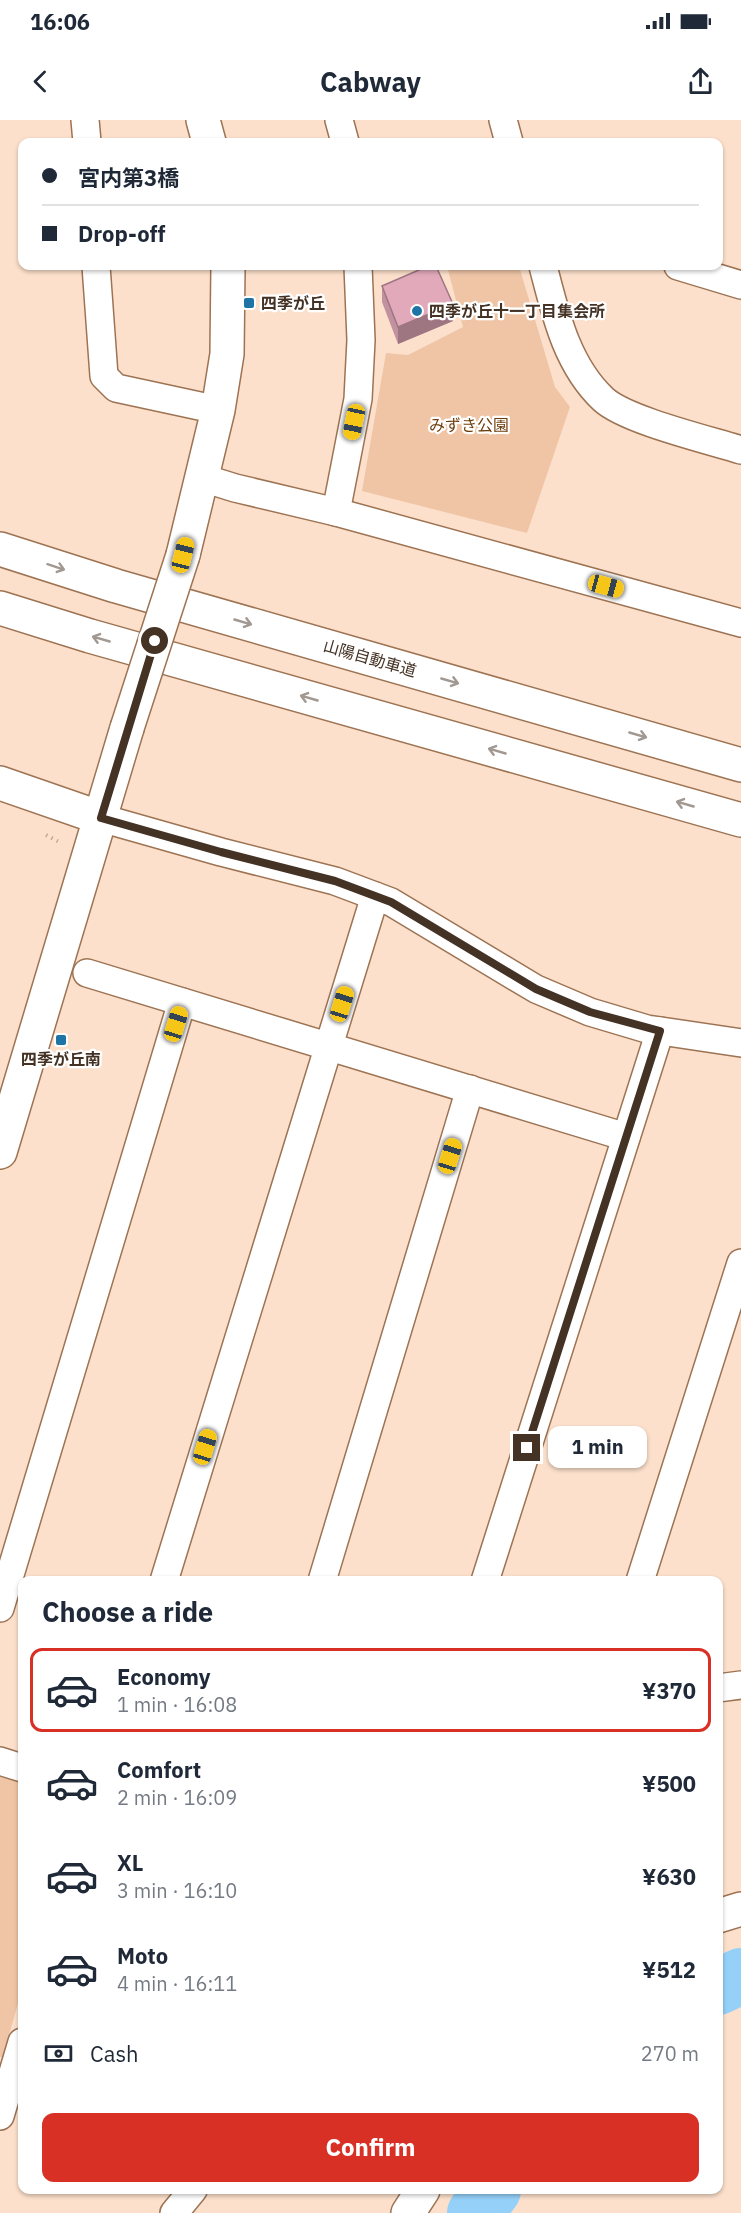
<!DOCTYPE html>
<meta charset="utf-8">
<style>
:root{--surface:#fff;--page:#f2f2f3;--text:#1f2937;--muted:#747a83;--line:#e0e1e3;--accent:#d93025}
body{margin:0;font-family:"IBM Plex Sans","Noto Sans JP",sans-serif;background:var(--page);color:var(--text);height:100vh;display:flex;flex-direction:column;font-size:22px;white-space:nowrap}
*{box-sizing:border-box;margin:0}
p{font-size:20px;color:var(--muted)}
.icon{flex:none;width:33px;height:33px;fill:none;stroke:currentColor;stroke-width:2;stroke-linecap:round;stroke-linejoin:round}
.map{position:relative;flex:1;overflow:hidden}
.drawer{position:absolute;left:18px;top:1456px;width:705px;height:618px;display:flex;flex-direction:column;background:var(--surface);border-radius:12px;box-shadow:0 2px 4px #0004}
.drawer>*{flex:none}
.banner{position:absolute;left:18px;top:18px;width:705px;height:132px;border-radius:12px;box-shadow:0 2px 4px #0004;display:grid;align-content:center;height:132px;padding:0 24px;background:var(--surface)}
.end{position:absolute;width:27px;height:27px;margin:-14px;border:8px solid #443224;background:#fff;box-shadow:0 0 0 3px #fff}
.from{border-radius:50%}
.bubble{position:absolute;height:42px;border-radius:12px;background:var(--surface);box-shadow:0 2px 4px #0004;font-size:20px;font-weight:700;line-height:42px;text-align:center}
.car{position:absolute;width:18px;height:36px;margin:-18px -9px;border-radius:8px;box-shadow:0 0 4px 2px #0007;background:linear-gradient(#f5c518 24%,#345 0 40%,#f5c518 0 76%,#345 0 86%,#f5c518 0)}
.banner b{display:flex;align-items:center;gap:21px;height:57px;font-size:22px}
.banner b+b{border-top:2px solid var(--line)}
.banner i{width:15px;height:15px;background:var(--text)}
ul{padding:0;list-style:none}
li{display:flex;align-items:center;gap:18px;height:84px;margin:0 12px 9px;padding:0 12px;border:3px solid transparent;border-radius:12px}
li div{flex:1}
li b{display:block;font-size:22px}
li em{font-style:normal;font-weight:700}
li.active{border-color:var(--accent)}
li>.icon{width:54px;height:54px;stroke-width:1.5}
h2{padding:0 24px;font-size:27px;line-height:72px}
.pay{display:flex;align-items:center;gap:15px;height:66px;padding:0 24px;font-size:22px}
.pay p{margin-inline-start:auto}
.action{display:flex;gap:12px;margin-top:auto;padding:12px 24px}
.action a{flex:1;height:69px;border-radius:12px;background:var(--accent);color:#fff;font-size:24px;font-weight:700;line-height:69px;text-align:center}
.status{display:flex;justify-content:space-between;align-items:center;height:42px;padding:0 30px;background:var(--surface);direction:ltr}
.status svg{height:16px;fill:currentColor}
header{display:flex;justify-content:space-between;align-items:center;height:78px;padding:0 24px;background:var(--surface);font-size:27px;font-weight:700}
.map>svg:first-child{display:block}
.green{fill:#efc5a6}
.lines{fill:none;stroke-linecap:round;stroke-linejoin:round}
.river{stroke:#94d0f8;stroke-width:56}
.street-casing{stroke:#9d7353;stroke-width:30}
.secondary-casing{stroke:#9d7353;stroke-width:36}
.primary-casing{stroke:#9d7353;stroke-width:36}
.highway-casing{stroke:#9d7353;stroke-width:36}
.path{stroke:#c4ab98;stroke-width:4;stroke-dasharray:1.5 4.5;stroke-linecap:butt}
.street{stroke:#fff;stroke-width:27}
.secondary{stroke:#fff;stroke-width:33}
.primary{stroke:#fff;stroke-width:33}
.highway{stroke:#fff;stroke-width:33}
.secondary-bridge-casing{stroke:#9d7353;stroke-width:36;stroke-linecap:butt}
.secondary-bridge{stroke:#fff;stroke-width:33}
.wall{fill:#c291a0}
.shaded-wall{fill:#9e7682}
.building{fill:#e1a9ba;stroke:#9e7682;stroke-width:1.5}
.oneway{stroke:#a29892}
.route{stroke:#443224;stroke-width:8}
.poi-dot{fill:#1e75a5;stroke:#fff;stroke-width:2}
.labels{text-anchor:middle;stroke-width:4.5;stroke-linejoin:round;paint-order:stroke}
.poi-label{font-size:16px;font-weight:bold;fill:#443224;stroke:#fff;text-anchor:start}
.park-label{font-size:16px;fill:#6e3c0b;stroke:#fff}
.street-label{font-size:16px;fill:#443224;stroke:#fff}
</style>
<div class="status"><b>16:06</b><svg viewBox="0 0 49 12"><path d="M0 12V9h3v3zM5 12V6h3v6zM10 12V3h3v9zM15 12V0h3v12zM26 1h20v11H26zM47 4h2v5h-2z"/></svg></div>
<header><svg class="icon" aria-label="back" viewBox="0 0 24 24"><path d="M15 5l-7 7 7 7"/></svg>Cabway<svg class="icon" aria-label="share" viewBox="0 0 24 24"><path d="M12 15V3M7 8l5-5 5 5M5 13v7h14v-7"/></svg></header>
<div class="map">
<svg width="741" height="2093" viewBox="0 0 741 2093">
<rect width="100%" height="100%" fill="#fce0cb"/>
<g class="green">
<polygon points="447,146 519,146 555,267 570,287 527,413 362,371 386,233 408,235 463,207"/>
<polygon points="0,1657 22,1663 22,1869 3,1937 0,1937"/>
</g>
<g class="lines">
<g class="river">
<polyline points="718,1867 741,1856"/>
<polyline points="475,2093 493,2070"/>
</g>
<g class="street-casing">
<g id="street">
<polyline points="85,0 87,22"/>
<polyline points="339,0 345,22"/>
<polyline points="503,0 509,22"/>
<polyline points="96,146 104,256 116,268 218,290"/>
<path d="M 543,146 C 555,192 566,244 603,279 C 625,300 709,320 741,330"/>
<polyline points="678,146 741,165"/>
<polyline points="203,358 235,368 336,392 741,503"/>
<polyline points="336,392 358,279 361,220 358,146"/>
<polyline points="101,698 221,732 335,761 391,782 536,869 590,892 647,909 741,923"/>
<polyline points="87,853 626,1017"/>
<polyline points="164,1461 375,776"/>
<polyline points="322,1461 470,969"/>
<polyline points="485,1461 660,911"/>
<polyline points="640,1461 741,1143"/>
<polyline points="0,1488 182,882"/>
<polyline points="718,1568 741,1565"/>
<polyline points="0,1641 22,1648"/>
<polyline points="0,1996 22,1922"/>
<polyline points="174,2093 193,2070"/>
</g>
</g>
<g class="secondary-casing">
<g id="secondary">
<polyline points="203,0 209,22"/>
<polyline points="183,435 218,290 227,234 228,146"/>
<polyline points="0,663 101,698"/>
<polyline points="0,1032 127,608"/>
</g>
</g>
<g class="primary-casing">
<g id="primary">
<polyline points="718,1796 741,1789"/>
<polyline points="408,2093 423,2070"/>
</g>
</g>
<g class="highway-casing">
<g id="highway">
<polyline points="0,429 116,466 741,645"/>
<polyline points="0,488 90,516 741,700"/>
</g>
</g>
<polyline class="path" points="46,715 61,723"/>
<use href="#street" class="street"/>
<use href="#secondary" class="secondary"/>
<use href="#primary" class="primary"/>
<use href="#highway" class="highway"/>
<g class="secondary-bridge-casing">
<polyline id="secondary-bridge" points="127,608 183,435"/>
</g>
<use href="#secondary-bridge" class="secondary-bridge"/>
</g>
<polygon class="wall" points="382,166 453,201 398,224 382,182"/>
<polygon class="shaded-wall" points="453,184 453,201 398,224 398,207"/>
<polygon class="building" points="428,146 436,146 453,184 398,207 382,166"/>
<defs><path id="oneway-shaft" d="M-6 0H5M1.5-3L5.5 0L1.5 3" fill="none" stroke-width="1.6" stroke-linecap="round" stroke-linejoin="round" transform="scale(1.5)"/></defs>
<g class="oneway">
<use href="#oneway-shaft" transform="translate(56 447) rotate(18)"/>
<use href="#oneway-shaft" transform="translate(243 502) rotate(16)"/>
<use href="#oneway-shaft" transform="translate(101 519) rotate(-164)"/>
<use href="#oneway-shaft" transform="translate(450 561) rotate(16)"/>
<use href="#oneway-shaft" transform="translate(309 578) rotate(-164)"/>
<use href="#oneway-shaft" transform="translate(638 615) rotate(16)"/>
<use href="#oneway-shaft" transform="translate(497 631) rotate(-164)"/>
<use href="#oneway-shaft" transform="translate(685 684) rotate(-164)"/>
</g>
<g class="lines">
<polyline class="route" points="155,521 101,698 221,732 335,761 391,782 536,869 590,892 660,911 527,1328"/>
</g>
<g class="poi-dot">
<rect x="243" y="177" width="12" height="12" rx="3"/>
<circle cx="417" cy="191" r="6"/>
<rect x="55" y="914" width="12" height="12" rx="3"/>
</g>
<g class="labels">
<g class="poi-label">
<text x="261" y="189">四季が丘</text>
<text x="429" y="197">四季が丘十一丁目集会所</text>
<text x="61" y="945" text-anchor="middle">四季が丘南</text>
</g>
<g class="park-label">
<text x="469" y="311">みずき公園</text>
</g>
<g class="street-label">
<text transform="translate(370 538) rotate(16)" y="6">山陽自動車道</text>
</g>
</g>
</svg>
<i class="end from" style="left:155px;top:521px"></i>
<i class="end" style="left:527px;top:1328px"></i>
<div class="bubble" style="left:548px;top:1306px;width:99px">1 min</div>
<i class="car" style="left:354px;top:302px;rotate:192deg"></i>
<i class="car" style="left:183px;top:435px;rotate:14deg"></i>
<i class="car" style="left:606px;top:466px;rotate:105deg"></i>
<i class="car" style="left:342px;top:884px;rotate:17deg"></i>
<i class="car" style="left:176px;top:904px;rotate:17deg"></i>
<i class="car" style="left:450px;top:1036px;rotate:17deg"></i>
<i class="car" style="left:205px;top:1327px;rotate:17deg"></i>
<div class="banner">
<b><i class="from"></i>宮内第3橋</b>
<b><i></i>Drop-off</b>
</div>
<section class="drawer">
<h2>Choose a ride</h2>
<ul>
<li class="active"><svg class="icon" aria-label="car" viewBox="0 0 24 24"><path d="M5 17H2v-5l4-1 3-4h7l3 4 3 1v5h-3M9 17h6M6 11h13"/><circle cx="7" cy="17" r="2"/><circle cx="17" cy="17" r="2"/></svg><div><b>Economy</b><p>1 min · 16:08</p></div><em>¥370</em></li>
<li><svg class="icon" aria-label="car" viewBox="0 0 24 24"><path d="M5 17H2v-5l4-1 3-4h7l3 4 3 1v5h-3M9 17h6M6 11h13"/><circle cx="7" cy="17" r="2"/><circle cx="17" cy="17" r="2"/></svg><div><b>Comfort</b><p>2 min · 16:09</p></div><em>¥500</em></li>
<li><svg class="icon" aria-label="car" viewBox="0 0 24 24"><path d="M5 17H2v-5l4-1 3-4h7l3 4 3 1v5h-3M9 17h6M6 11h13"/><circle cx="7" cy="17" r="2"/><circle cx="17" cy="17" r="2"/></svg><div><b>XL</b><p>3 min · 16:10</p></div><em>¥630</em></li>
<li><svg class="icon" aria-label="car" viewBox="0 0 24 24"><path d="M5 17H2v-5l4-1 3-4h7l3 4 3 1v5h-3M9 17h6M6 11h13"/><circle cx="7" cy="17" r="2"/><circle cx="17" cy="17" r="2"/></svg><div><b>Moto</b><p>4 min · 16:11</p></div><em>¥512</em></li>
</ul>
<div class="pay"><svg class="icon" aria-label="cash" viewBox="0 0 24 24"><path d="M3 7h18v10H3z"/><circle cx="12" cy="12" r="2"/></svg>Cash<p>270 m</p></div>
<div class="action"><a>Confirm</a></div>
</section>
</div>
